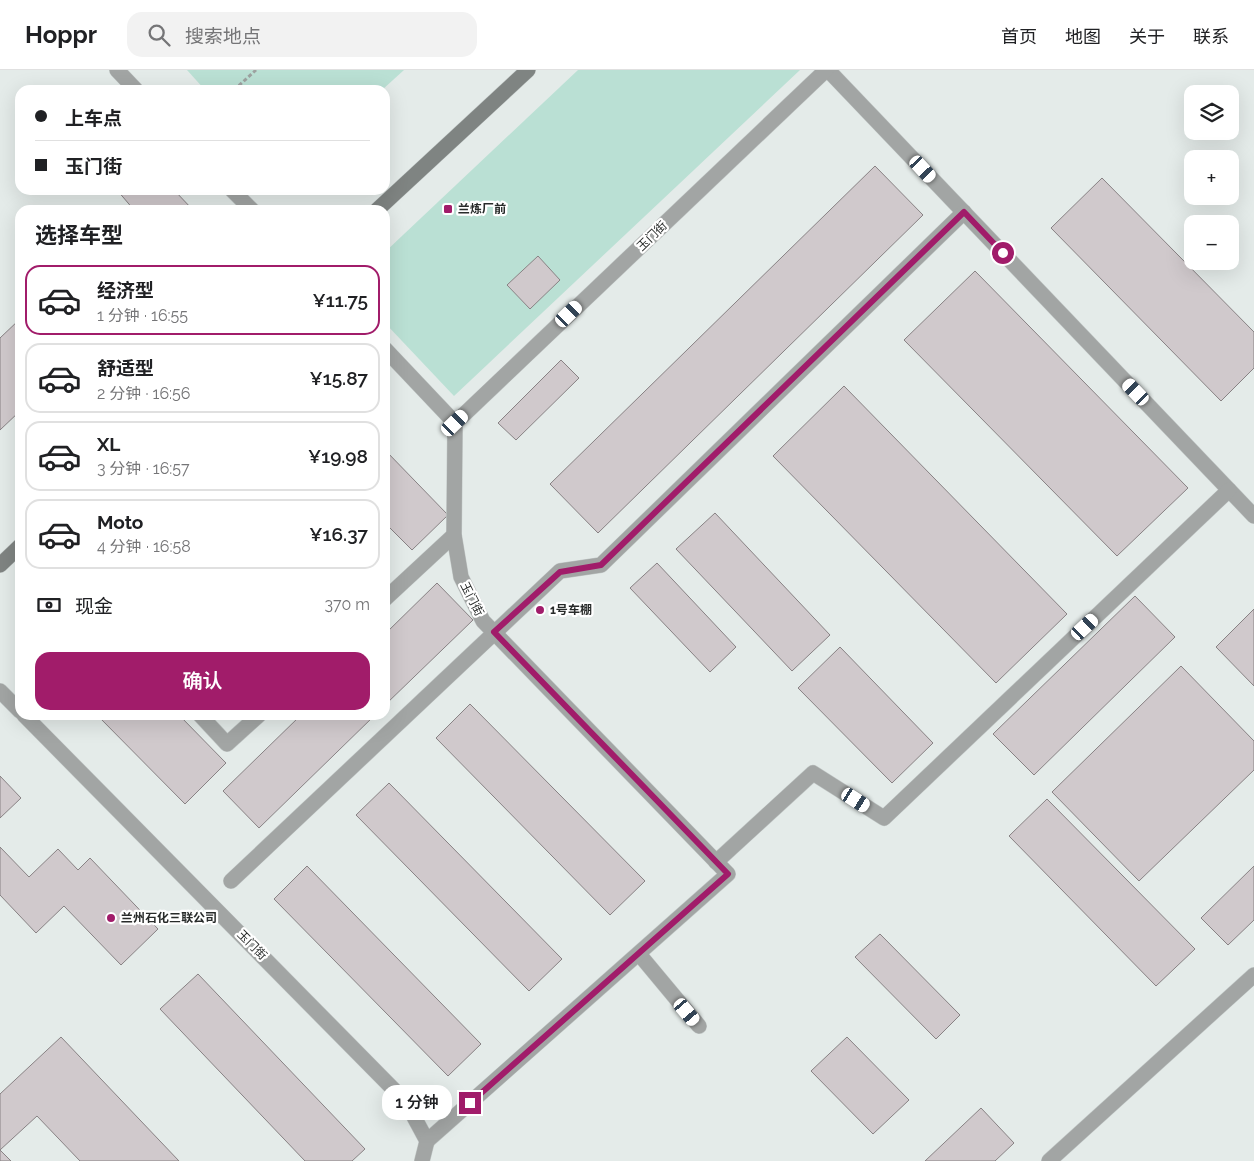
<!DOCTYPE html>
<html lang="zh">
<meta charset="utf-8">
<style>
:root{--surface:#fff;--page:#f2f2f2;--text:#202124;--muted:#757577;--line:#e0e0e0;--accent:#a11c6a}
body{margin:0;font-family:Raleway,"Noto Sans SC",sans-serif;background:var(--page);color:var(--text);height:100vh;display:flex;flex-direction:column;font-size:19px;white-space:nowrap}
*{box-sizing:border-box;margin:0}
p{font-size:16px;color:var(--muted)}
.icon{flex:none;width:28px;height:28px;fill:none;stroke:currentColor;stroke-width:2;stroke-linecap:round;stroke-linejoin:round}
.map{position:relative;flex:1;overflow:hidden}
.sheet{position:absolute;left:15px;top:135px;width:375px;height:515px;display:flex;flex-direction:column;background:var(--surface);border-radius:15px;box-shadow:0 5px 20px #0002}
.sheet>*{flex:none}
.banner{position:absolute;left:15px;top:15px;width:375px;height:110px;border-radius:15px;box-shadow:0 5px 20px #0002;display:grid;align-content:center;height:110px;padding:0 20px;background:var(--surface)}
.controls{position:absolute;left:1184px;top:15px;display:grid;gap:10px}
.controls a{display:grid;place-items:center;width:55px;height:55px;border-radius:10px;background:var(--surface);box-shadow:0 5px 20px #0002;font-size:25px}
.end{position:absolute;width:22px;height:22px;margin:-11px;border:6px solid #a11c6a;background:#fff;box-shadow:0 0 0 2px #fff}
.from{border-radius:50%}
.bubble{position:absolute;height:35px;border-radius:15px;background:var(--surface);box-shadow:0 5px 20px #0002;font-size:16px;font-weight:600;line-height:35px;text-align:center}
.car{position:absolute;width:15px;height:30px;margin:-15px -8px;border-radius:6px;box-shadow:0 0 4px 1px #0007;background:linear-gradient(#fff 24%,#345 0 40%,#fff 0 76%,#345 0 86%,#fff 0)}
.banner b{display:flex;align-items:center;gap:18px;height:48px;font-size:19px}
.banner b+b{border-top:1px solid var(--line)}
.banner i{width:12px;height:12px;background:var(--text)}
ul{padding:0;list-style:none}
li{display:flex;align-items:center;gap:15px;height:70px;margin:0 10px 8px;padding:0 10px;border:2px solid var(--line);border-radius:15px}
li div{flex:1}
li b{display:block;font-size:19px}
li em{font-style:normal;font-weight:600}
li.selected{border-color:var(--accent)}
li>.icon{width:45px;height:45px;stroke-width:1.5}
h2{padding:0 20px;font-size:22px;line-height:60px}
.pay{display:flex;align-items:center;gap:12px;height:55px;padding:0 20px;font-size:19px}
.pay p{margin-inline-start:auto}
.button{display:flex;gap:10px;margin-top:auto;padding:10px 20px}
.button a{flex:1;height:58px;border-radius:15px;background:var(--accent);color:#fff;font-size:20px;font-weight:600;line-height:58px;text-align:center}
header{display:flex;align-items:center;gap:30px;box-sizing:border-box;height:70px;padding:0 25px;background:var(--surface);border-bottom:1px solid var(--line)}
header strong{font-size:24px}
nav{display:flex;gap:28px;margin-inline-start:auto;font-size:18px}
.search{width:350px;height:45px;background:var(--page);display:flex;align-items:center;gap:12px;box-sizing:border-box;padding:0 18px;border-radius:15px;color:var(--muted);font-size:19px}
.map>svg:first-child{display:block}
.green{fill:#bae0d4}
.building{fill:#d0c9cc;stroke:#888284}
.lines{fill:none;stroke-linecap:round;stroke-linejoin:round}
.lane-casing{stroke:#c2c8c7;stroke-width:16}
.street-casing{stroke:#c2c8c7;stroke-width:16}
.secondary-casing{stroke:#c2c8c7;stroke-width:16}
.path{stroke:#9da2a0;stroke-width:3;stroke-dasharray:4 2.5;stroke-linecap:butt}
.lane{stroke:#a2a5a4;stroke-width:15}
.street{stroke:#a2a5a4;stroke-width:15}
.secondary{stroke:#7f8482;stroke-width:15}
.route{stroke:#a11c6a;stroke-width:6}
.poi-dot{fill:#a11c6a;stroke:#fff;stroke-width:2}
.labels{text-anchor:middle;stroke-width:4.5;stroke-linejoin:round;paint-order:stroke}
.poi-label{font-size:12px;font-weight:bold;fill:#282b2a;stroke:#fff;text-anchor:start}
.street-label{font-size:12px;fill:#282b2a;stroke:#fff}
</style>
<header>
<strong>Hoppr</strong>
<div class="search"><svg class="icon" aria-label="search" viewBox="0 0 24 24"><circle cx="10" cy="10" r="6"/><path d="M15 15l6 6"/></svg>搜索地点</div>
<nav><a>首页</a><a>地图</a><a>关于</a><a>联系</a></nav>
</header>
<div class="map">
<svg width="1254" height="1091" viewBox="0 0 1254 1091">
<rect width="100%" height="100%" fill="#e4ebe9"/>
<g class="green">
<polygon points="187,0 404,0 382,20 205,20"/>
<polygon points="578,0 800,0 454,326 385,253 385,182"/>
</g>
<g class="building">
<polygon points="875,96 923,145 598,463 550,414"/>
<polygon points="1102,108 1254,262 1254,298 1221,331 1051,158"/>
<polygon points="117,120 174,120 193,140 134,140"/>
<polygon points="538,186 560,210 530,239 507,215"/>
<polygon points="975,201 1188,418 1117,486 904,270"/>
<polygon points="20,249 20,341 0,360 0,268"/>
<polygon points="561,290 579,308 516,370 498,353"/>
<polygon points="844,316 1067,544 996,613 773,386"/>
<polygon points="385,380 448,445 412,480 385,453"/>
<polygon points="715,443 830,565 792,601 676,479"/>
<polygon points="657,493 736,577 710,602 630,518"/>
<polygon points="437,513 473,550 385,635 385,564"/>
<polygon points="1135,526 1175,567 1034,705 993,664"/>
<polygon points="1254,539 1254,616 1216,577"/>
<polygon points="840,577 933,673 892,713 798,618"/>
<polygon points="1181,596 1254,671 1254,700 1139,811 1052,722"/>
<polygon points="470,634 645,811 610,845 436,668"/>
<polygon points="97,645 179,645 226,693 185,734"/>
<polygon points="301,645 375,645 259,758 223,721"/>
<polygon points="0,706 21,728 0,748"/>
<polygon points="389,713 562,889 529,921 356,745"/>
<polygon points="1047,729 1195,879 1156,916 1009,766"/>
<polygon points="0,777 29,807 58,779 78,800 90,788 158,859 121,895 64,836 36,863 0,825"/>
<polygon points="307,796 481,974 448,1006 274,829"/>
<polygon points="1254,796 1254,850 1228,875 1201,848"/>
<polygon points="880,864 960,945 936,969 855,887"/>
<polygon points="198,904 365,1079 352,1091 305,1091 160,939"/>
<polygon points="61,967 179,1091 80,1091 37,1046 0,1080 11,1091 0,1091 0,1024"/>
<polygon points="847,967 909,1030 873,1064 811,1001"/>
<polygon points="981,1038 1014,1073 995,1091 925,1091"/>
</g>
<g class="lines">
<g class="lane-casing">
<g id="lane">
<polyline points="828,0 1254,446"/>
<polyline points="385,529 454,465"/>
<polyline points="200,645 227,674 259,645"/>
<polyline points="716,792 813,703 884,748 1229,420"/>
<polyline points="231,811 560,501 601,495 964,142"/>
<polyline points="639,884 699,956"/>
<polyline points="1049,1091 1254,905"/>
</g>
</g>
<g class="street-casing">
<g id="street">
<polyline points="117,0 136,20"/>
<polyline points="232,120 252,140"/>
<polyline points="385,279 455,353 826,0"/>
<polyline points="0,621 20,641"/>
<polyline points="24,645 406,1032 427,1071 422,1091"/>
<polyline points="427,1071 728,804 483,551 461,507 454,465 455,353"/>
</g>
</g>
<g class="secondary-casing">
<g id="secondary">
<polyline points="377,140 528,0"/>
<polyline points="0,495 20,476"/>
</g>
</g>
<polyline class="path" points="234,20 256,0"/>
<use href="#lane" class="lane"/>
<use href="#street" class="street"/>
<use href="#secondary" class="secondary"/>
</g>
<g class="lines">
<polyline class="route" points="470,1033 728,804 494,562 560,502 601,495 964,142 1003,183"/>
</g>
<g class="poi-dot">
<rect x="443" y="134" width="10" height="10" rx="2.5"/>
<circle cx="540" cy="540" r="5"/>
<circle cx="111" cy="848" r="5"/>
</g>
<g class="labels">
<g class="poi-label">
<text x="458" y="143">兰炼厂前</text>
<text x="550" y="544">1号车棚</text>
<text x="121" y="852">兰州石化三联公司</text>
</g>
<g class="street-label">
<text transform="translate(652 166) rotate(-44)" y="4">玉门街</text>
<text transform="translate(472 529) rotate(63)" y="4">玉门街</text>
<text transform="translate(252 875) rotate(45)" y="4">玉门街</text>
</g>
</g>
</svg>
<div class="controls">
<a><svg class="icon" aria-label="layers" viewBox="0 0 24 24"><path d="M12 4l9 5-9 5-9-5zM3 14l9 5 9-5"/></svg></a>
<a>+</a>
<a>−</a>
</div>
<i class="end from" style="left:1003px;top:183px"></i>
<i class="end" style="left:470px;top:1033px"></i>
<div class="bubble" style="left:382px;top:1015px;width:70px">1 分钟</div>
<i class="car" style="left:923px;top:99px;rotate:137deg"></i>
<i class="car" style="left:569px;top:244px;rotate:46deg"></i>
<i class="car" style="left:1136px;top:322px;rotate:316deg"></i>
<i class="car" style="left:455px;top:353px;rotate:46deg"></i>
<i class="car" style="left:1085px;top:557px;rotate:47deg"></i>
<i class="car" style="left:856px;top:730px;rotate:123deg"></i>
<i class="car" style="left:687px;top:942px;rotate:140deg"></i>
<div class="banner">
<b><i class="from"></i>上车点</b>
<b><i></i>玉门街</b>
</div>
<section class="sheet">
<h2>选择车型</h2>
<ul>
<li class="selected"><svg class="icon" aria-label="car" viewBox="0 0 24 24"><path d="M5 17H2v-5l4-1 3-4h7l3 4 3 1v5h-3M9 17h6M6 11h13"/><circle cx="7" cy="17" r="2"/><circle cx="17" cy="17" r="2"/></svg><div><b>经济型</b><p>1 分钟 · 16:55</p></div><em>¥11.75</em></li>
<li><svg class="icon" aria-label="car" viewBox="0 0 24 24"><path d="M5 17H2v-5l4-1 3-4h7l3 4 3 1v5h-3M9 17h6M6 11h13"/><circle cx="7" cy="17" r="2"/><circle cx="17" cy="17" r="2"/></svg><div><b>舒适型</b><p>2 分钟 · 16:56</p></div><em>¥15.87</em></li>
<li><svg class="icon" aria-label="car" viewBox="0 0 24 24"><path d="M5 17H2v-5l4-1 3-4h7l3 4 3 1v5h-3M9 17h6M6 11h13"/><circle cx="7" cy="17" r="2"/><circle cx="17" cy="17" r="2"/></svg><div><b>XL</b><p>3 分钟 · 16:57</p></div><em>¥19.98</em></li>
<li><svg class="icon" aria-label="car" viewBox="0 0 24 24"><path d="M5 17H2v-5l4-1 3-4h7l3 4 3 1v5h-3M9 17h6M6 11h13"/><circle cx="7" cy="17" r="2"/><circle cx="17" cy="17" r="2"/></svg><div><b>Moto</b><p>4 分钟 · 16:58</p></div><em>¥16.37</em></li>
</ul>
<div class="pay"><svg class="icon" aria-label="cash" viewBox="0 0 24 24"><path d="M3 7h18v10H3z"/><circle cx="12" cy="12" r="2"/></svg>现金<p>370 m</p></div>
<div class="button"><a>确认</a></div>
</section>
</div>
